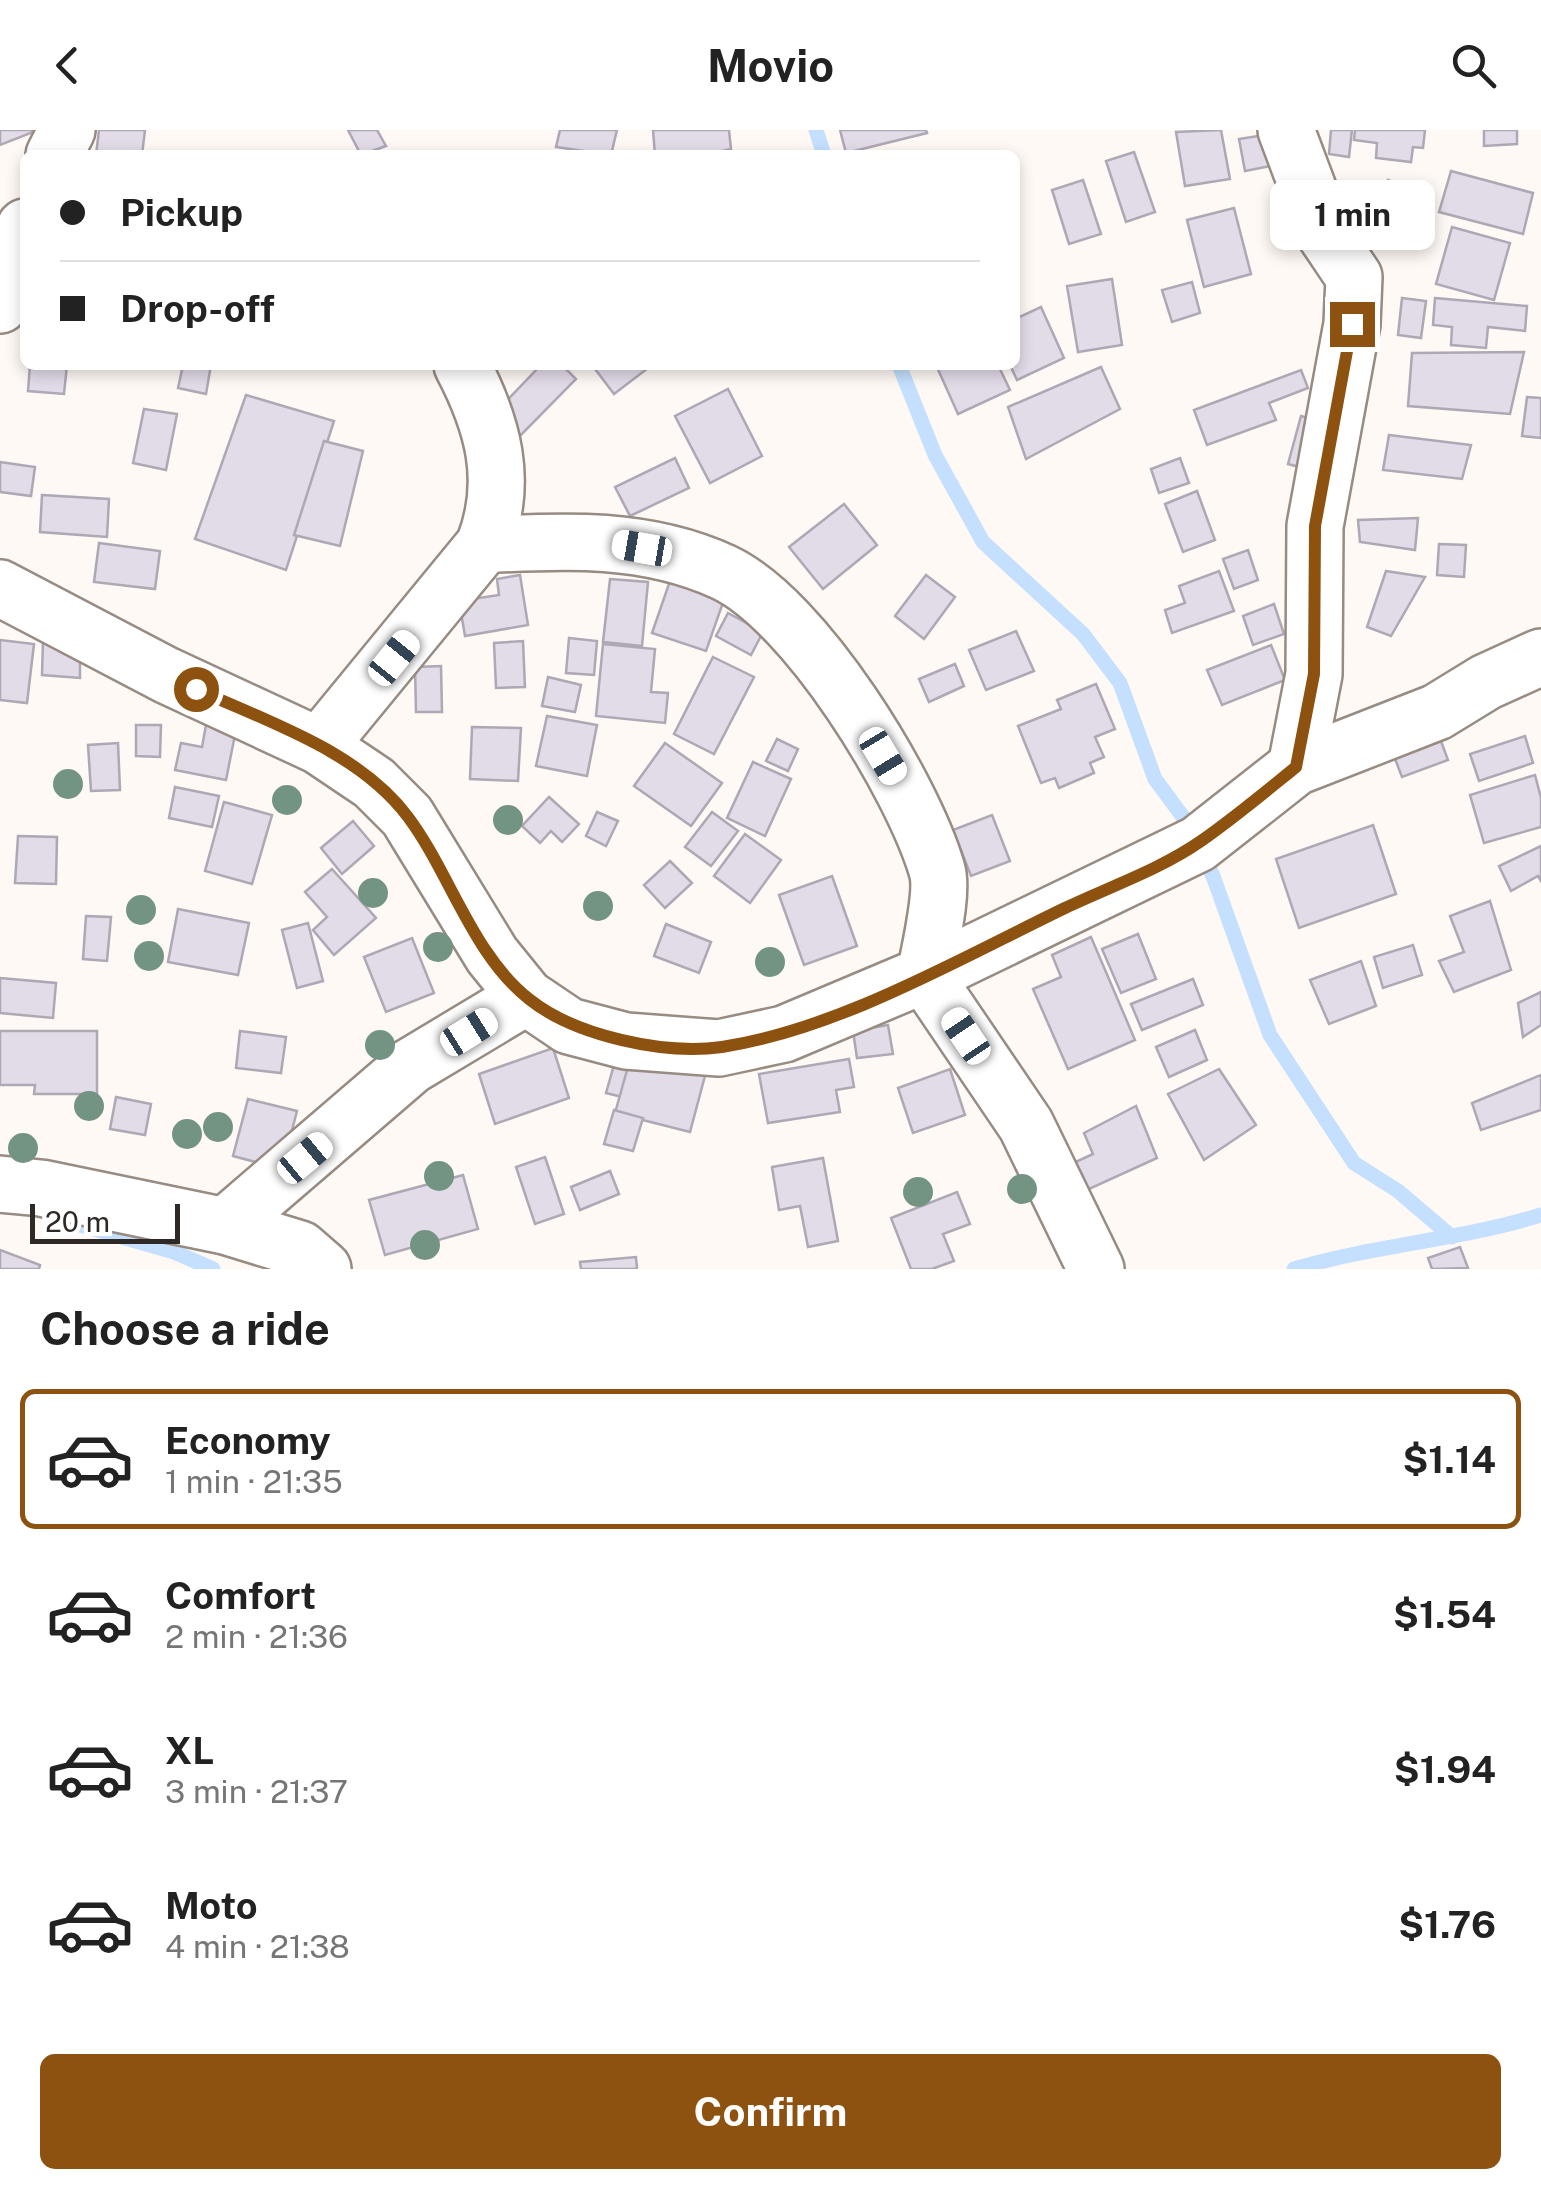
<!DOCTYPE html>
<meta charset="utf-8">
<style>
:root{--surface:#fff;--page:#f2f2f2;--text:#222;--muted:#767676;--line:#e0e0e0;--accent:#8d520f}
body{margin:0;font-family:"Public Sans",sans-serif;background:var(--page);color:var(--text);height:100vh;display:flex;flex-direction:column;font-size:38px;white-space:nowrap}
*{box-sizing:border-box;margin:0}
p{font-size:32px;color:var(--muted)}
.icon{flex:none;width:55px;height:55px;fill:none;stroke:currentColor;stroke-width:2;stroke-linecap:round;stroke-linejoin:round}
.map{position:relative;height:1139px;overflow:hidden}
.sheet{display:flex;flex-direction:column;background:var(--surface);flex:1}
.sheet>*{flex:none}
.banner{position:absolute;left:20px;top:20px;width:1000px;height:220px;border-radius:15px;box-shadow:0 5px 15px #0003;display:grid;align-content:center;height:220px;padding:0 40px;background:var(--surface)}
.scale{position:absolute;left:30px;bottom:25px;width:150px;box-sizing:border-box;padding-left:10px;border:5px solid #2e2926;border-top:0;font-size:28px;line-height:35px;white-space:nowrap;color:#2e2926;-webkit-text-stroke:8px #fff;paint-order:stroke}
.end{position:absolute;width:45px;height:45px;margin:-22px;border:12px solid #8d520f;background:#fff;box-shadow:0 0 0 5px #fff}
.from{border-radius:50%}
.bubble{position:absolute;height:70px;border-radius:15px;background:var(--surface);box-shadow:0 5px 15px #0003;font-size:32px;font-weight:700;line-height:70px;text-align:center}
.car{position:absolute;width:30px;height:60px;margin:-30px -15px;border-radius:12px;box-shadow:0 0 8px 2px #0007;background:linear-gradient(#fff 24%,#345 0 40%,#fff 0 76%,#345 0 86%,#fff 0)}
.banner b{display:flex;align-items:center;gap:35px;height:95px;font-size:38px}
.banner b+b{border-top:2px solid var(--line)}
.banner i{width:25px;height:25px;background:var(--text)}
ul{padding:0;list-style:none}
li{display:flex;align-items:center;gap:30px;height:140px;margin:0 20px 15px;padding:0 20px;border:5px solid transparent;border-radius:15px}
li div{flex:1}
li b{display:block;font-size:38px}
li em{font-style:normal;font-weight:700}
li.active{border-color:var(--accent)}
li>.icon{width:90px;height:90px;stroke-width:1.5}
h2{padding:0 40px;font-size:45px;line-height:120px}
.primary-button{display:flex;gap:20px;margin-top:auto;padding:20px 40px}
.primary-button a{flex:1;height:115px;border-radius:15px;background:var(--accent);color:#fff;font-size:40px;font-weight:700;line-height:115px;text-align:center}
header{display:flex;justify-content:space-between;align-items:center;height:130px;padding:0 40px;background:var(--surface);font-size:45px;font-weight:700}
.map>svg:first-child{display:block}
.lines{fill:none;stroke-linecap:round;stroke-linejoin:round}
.stream{stroke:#c4e0fe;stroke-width:15}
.building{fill:#e2dbe8;stroke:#aea7b4;stroke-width:2.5}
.minor-casing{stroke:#978b82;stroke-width:60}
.minor{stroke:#fff;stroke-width:55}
.tree{fill:#749483}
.route{stroke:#8d520f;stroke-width:12}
</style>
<header><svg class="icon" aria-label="back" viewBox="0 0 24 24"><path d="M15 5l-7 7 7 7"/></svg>Movio<svg class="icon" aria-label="search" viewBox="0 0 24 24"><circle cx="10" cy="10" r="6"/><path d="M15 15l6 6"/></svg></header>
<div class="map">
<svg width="1541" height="1139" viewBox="0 0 1541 1139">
<rect width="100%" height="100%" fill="#fff9f5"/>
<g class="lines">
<g class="stream">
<polyline points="816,0 824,25"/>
<polyline points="899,235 935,325 983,412 1083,504 1120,553 1155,649 1189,695 1213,746 1270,905 1354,1033 1398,1061 1452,1107"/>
<polyline points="63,1090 174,1122 213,1139"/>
<path d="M 1294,1139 C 1375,1115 1460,1110 1541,1085"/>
</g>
</g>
<g class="building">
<polygon points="0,0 38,0 0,15"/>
<polygon points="99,0 145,0 142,25 96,25"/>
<polygon points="348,0 377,0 386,16 361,25"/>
<polygon points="560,0 617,0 611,25 556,17"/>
<polygon points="653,0 729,0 731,19 705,25 655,25"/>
<polygon points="840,0 926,0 927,3 846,23"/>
<polygon points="1221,0 1230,49 1185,56 1176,2"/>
<polygon points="1331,0 1352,0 1349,27 1329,24"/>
<polygon points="1355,0 1425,0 1423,18 1413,17 1411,32 1376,28 1377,13 1354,10"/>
<polygon points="1484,0 1517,0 1517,14 1484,16"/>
<polygon points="1265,5 1271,36 1245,41 1239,9"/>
<polygon points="1134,22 1155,82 1126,92 1106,31"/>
<polygon points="1451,41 1533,63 1523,104 1439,82"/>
<polygon points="1083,50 1101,104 1069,114 1052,60"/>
<polygon points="1388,50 1409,59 1387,102 1367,92"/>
<polygon points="1234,78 1251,144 1204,157 1187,90"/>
<polygon points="1452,97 1510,113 1494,170 1436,154"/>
<polygon points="1112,149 1122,215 1078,222 1067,156"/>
<polygon points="1192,152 1200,183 1172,192 1162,160"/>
<polygon points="1402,168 1426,171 1421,208 1398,205"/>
<polygon points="1435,168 1527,176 1525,201 1488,197 1486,218 1451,215 1452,197 1433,195"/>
<polygon points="1041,177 1064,228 1017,250 1010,235 1015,235 1015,189"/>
<polygon points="1524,222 1510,284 1408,276 1412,223"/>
<polygon points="30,235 67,235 64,264 28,261"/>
<polygon points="183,235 211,235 206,264 178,258"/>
<polygon points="541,235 562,235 576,249 517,309 493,285"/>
<polygon points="592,235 652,235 614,264"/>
<polygon points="936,235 998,235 1010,260 958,284"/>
<polygon points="1101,237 1120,279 1026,329 1008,277"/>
<polygon points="1301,240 1308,258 1269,273 1276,290 1207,315 1194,280"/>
<polygon points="728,259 762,326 710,353 675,286"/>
<polygon points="246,265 334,291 286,440 195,409"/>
<polygon points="1527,267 1541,268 1541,308 1522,306"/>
<polygon points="144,279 177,284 166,340 133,333"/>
<polygon points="1301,286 1327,293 1315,341 1288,334"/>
<polygon points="1389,305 1471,315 1462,349 1383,340"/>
<polygon points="324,311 363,321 340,416 294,405"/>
<polygon points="675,328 689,358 630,386 615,357"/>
<polygon points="1180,328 1189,353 1159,363 1151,339"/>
<polygon points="0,332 35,337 31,366 0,362"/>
<polygon points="1197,361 1215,410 1183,422 1165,374"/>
<polygon points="42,365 109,369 107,407 40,402"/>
<polygon points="844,374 877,415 823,459 789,417"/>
<polygon points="1418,388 1415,420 1360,412 1358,390"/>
<polygon points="99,413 160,421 155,459 94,452"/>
<polygon points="1439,414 1466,415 1464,447 1437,445"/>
<polygon points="1248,420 1258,450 1234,459 1223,429"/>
<polygon points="1219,441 1234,481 1172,503 1165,480 1185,473 1179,456"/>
<polygon points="1386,441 1425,447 1391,506 1367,497"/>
<polygon points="520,445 528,495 465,506 459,471 499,465 497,449"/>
<polygon points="672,445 726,464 706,521 652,503"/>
<polygon points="926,445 955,467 924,509 895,486"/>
<polygon points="610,449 648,452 642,516 603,512"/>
<polygon points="1274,474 1284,504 1253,515 1243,486"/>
<polygon points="728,483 763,502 751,525 716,506"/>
<polygon points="1016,501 1034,541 986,560 969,520"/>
<polygon points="569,508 597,511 594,545 566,543"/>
<polygon points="0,510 34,514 27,573 0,570"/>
<polygon points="43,510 80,512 80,548 42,545"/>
<polygon points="523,511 525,557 496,558 494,513"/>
<polygon points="603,514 655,519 651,562 668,563 665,593 596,586"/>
<polygon points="1271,515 1285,550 1222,575 1207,540"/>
<polygon points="713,527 754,547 714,624 674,604"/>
<polygon points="955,534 964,556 929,572 919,549"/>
<polygon points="441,536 442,582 416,582 415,537"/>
<polygon points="548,547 581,555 575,582 542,576"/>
<polygon points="1096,554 1115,599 1095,607 1104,627 1090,633 1094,643 1059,658 1055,648 1041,653 1018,596 1061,579 1057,570"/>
<polygon points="208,584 238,590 226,650 175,640 181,613 202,617"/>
<polygon points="547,586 597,595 587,646 536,636"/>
<polygon points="136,595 161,595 160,627 136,626"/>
<polygon points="472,597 521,598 518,651 470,649"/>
<polygon points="1438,603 1448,630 1402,647 1392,621"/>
<polygon points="1525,606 1533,633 1479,651 1470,624"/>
<polygon points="777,609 798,619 788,641 766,631"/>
<polygon points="118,613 120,660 91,661 88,615"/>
<polygon points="665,613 722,653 691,696 634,656"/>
<polygon points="753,632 791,649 765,706 727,688"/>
<polygon points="1535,645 1541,668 1541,697 1484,713 1470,665"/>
<polygon points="175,657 219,666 212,697 169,688"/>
<polygon points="549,667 579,694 562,712 551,701 540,713 522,696"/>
<polygon points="224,672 272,685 252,754 205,741"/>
<polygon points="597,682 618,691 606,716 586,706"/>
<polygon points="712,682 738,701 711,736 685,717"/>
<polygon points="992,685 1010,731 971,746 953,700"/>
<polygon points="353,691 374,716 342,744 321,718"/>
<polygon points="1373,695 1396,764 1299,798 1276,729"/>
<polygon points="745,704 781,730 750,773 714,746"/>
<polygon points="18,706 57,707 56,754 15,753"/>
<polygon points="1541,716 1541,751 1538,746 1511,761 1499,736"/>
<polygon points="670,731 692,753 665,778 644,755"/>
<polygon points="332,739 376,788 334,825 313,800 327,787 305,762"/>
<polygon points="832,746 857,816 804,835 779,765"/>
<polygon points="1490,771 1511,840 1454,862 1439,831 1464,822 1450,786"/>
<polygon points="178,779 249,793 238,845 168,832"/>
<polygon points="86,786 111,787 107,831 83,829"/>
<polygon points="308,793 323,851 297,858 282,800"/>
<polygon points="666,794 711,812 699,843 654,826"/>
<polygon points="1138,804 1156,849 1121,863 1102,819"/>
<polygon points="1091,807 1135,910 1068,939 1033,859 1061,847 1052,825"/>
<polygon points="412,808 434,863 386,882 364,827"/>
<polygon points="1413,815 1422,845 1383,858 1374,827"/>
<polygon points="1361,831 1376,876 1329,894 1310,850"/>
<polygon points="0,848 56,853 53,888 0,883"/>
<polygon points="1193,849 1203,875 1142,900 1131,874"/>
<polygon points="1541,862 1541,895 1523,907 1518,873"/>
<polygon points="888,895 893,924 857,928 853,901"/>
<polygon points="1195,900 1207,930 1169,947 1156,917"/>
<polygon points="0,901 97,901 97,964 34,964 35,955 0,955"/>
<polygon points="240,901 286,907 281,943 236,938"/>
<polygon points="620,914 652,922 639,971 606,963"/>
<polygon points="553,918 569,968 495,994 479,944"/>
<polygon points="631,926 705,946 690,1002 615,983"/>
<polygon points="849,929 854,957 836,960 840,982 768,993 759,944"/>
<polygon points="950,939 965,985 913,1003 898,958"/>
<polygon points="1219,939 1256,995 1204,1030 1168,964"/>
<polygon points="1541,945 1541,980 1481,1000 1472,973"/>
<polygon points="116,967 151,974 145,1005 110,999"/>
<polygon points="248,969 297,981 282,1039 233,1026"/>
<polygon points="1136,976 1157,1028 1087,1060 1071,1034 1093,1024 1084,1003"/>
<polygon points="614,980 643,988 633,1021 604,1014"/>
<polygon points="545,1027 564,1084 535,1094 516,1037"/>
<polygon points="823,1028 838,1111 808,1117 800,1076 779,1080 772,1037"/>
<polygon points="610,1041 619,1064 580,1080 571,1057"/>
<polygon points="463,1045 478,1099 385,1125 369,1070"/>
<polygon points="957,1062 970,1094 943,1104 954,1131 932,1139 911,1139 891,1088"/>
<polygon points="1460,1117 1468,1138 1432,1139 1428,1128"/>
<polygon points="0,1120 40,1135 39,1139 0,1139"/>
<polygon points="636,1127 637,1139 581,1139 580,1132"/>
</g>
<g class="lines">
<g class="minor-casing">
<g id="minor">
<polyline points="1286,0 1325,104 1354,147 1352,194 1315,396 1314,544 1296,637"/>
<polyline points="54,25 67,0"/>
<polyline points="0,175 25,97"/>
<path d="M 484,415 C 565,410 647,407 723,442 C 805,480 912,655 937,740 C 944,763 929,820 925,846 L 1026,995 L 1096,1139"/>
<polyline points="0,458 166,545 319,616 374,653 407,686 492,825 526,867 569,896 626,911 719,918 784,904 950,834 1198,714 1296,637 1437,582 1486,552 1541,527"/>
<path d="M 319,616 L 484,415 C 509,351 493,294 462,235"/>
<polyline points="0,1054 41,1058 225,1096 300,1119 323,1139"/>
<polyline points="225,1096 411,936 526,867"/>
</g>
</g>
<use href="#minor" class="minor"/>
</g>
<g class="tree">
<circle cx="68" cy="654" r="15"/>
<circle cx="287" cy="670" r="15"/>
<circle cx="508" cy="690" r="15"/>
<circle cx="373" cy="763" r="15"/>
<circle cx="598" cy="776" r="15"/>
<circle cx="141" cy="780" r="15"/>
<circle cx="438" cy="817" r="15"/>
<circle cx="149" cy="826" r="15"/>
<circle cx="770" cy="832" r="15"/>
<circle cx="380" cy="915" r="15"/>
<circle cx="89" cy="976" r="15"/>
<circle cx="218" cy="997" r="15"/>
<circle cx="187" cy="1004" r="15"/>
<circle cx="23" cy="1018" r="15"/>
<circle cx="439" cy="1046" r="15"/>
<circle cx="1022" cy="1059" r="15"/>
<circle cx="918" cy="1062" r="15"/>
<circle cx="425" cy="1115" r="15"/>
</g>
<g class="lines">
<path class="route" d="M 196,559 C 268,592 359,621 408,687 C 450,743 472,824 529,869 C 575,906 664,925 722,917 C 839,899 959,829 1065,778 C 1109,757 1161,739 1201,711 C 1234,688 1265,662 1296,637 L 1314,544 L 1315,396 L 1352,194"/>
</g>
</svg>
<div class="scale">20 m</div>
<i class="end from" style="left:196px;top:559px"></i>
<i class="end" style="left:1352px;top:194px"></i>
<div class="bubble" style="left:1270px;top:50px;width:165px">1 min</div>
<i class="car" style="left:642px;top:418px;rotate:280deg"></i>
<i class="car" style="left:394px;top:528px;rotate:39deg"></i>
<i class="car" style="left:883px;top:626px;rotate:149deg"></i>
<i class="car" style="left:469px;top:902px;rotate:58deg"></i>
<i class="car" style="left:966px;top:906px;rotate:326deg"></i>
<i class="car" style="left:305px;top:1028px;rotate:50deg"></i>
<div class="banner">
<b><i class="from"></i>Pickup</b>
<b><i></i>Drop-off</b>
</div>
</div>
<section class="sheet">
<h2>Choose a ride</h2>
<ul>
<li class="active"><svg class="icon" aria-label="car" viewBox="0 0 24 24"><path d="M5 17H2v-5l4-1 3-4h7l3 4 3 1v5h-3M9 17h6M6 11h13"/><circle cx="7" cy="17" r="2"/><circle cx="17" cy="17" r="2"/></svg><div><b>Economy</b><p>1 min · 21:35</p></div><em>$1.14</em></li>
<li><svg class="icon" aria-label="car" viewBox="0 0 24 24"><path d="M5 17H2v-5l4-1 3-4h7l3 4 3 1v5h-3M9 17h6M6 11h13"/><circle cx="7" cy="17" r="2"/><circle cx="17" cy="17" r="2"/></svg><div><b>Comfort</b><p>2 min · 21:36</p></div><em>$1.54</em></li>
<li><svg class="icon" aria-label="car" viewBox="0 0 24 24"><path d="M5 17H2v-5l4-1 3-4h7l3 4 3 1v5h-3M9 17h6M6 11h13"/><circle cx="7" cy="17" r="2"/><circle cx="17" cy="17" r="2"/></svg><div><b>XL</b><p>3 min · 21:37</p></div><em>$1.94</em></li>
<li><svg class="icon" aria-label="car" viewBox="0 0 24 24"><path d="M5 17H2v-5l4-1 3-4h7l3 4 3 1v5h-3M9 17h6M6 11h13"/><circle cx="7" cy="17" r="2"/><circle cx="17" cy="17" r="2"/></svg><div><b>Moto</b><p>4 min · 21:38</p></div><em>$1.76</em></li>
</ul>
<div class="primary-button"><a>Confirm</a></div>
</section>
